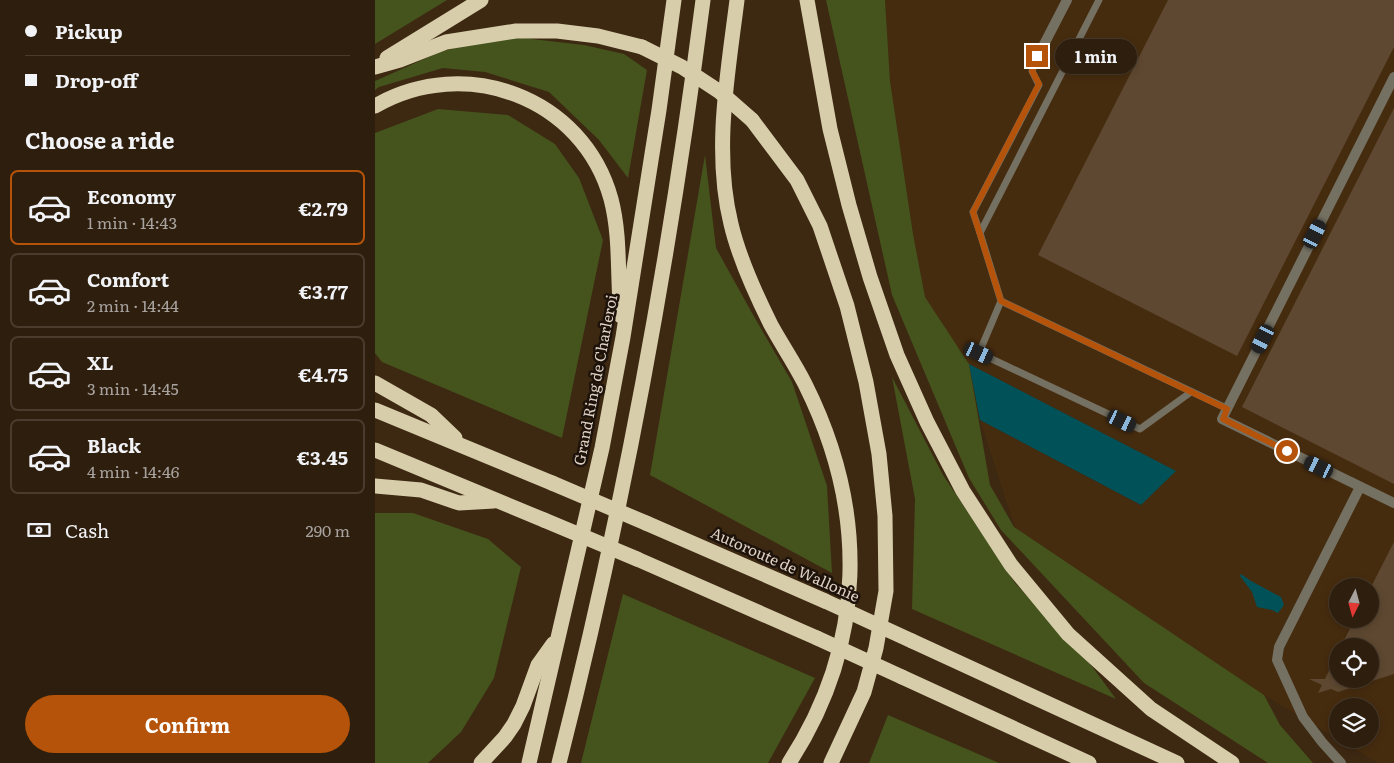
<!DOCTYPE html>
<meta charset="utf-8">
<style>
:root{--surface:#2e1e0e;--page:#362717;--text:#f1f3f6;--muted:#a7a29e;--line:#493c2e;--accent:#b45309}
body{margin:0;font-family:Literata,serif;background:var(--page);color:var(--text);height:100vh;display:flex;flex-direction:column;font-size:19px;white-space:nowrap}
*{box-sizing:border-box;margin:0}
p{font-size:16px;color:var(--muted)}
.icon{flex:none;width:28px;height:28px;fill:none;stroke:currentColor;stroke-width:2;stroke-linecap:round;stroke-linejoin:round}
.map{position:relative;flex:1;overflow:hidden}
.side{display:flex;flex-direction:column;background:var(--surface);width:375px}
.side>*{flex:none}
.top-card{display:grid;align-content:center;height:110px;padding:0 25px;background:var(--surface)}
.needle{width:32px;rotate:186deg}
.buttons{position:absolute;left:954px;top:578px;display:grid;gap:10px}
.buttons a{display:grid;place-items:center;width:50px;height:50px;border-radius:50%;background:var(--surface);box-shadow:0 2px 8px #0003,0 0 0 1px var(--line);font-size:25px}
.end{position:absolute;width:22px;height:22px;margin:-11px;border:6px solid #b45309;background:#fff;box-shadow:0 0 0 2px #fff}
.from{border-radius:50%}
.bubble{position:absolute;height:35px;border-radius:18px;background:var(--surface);box-shadow:0 2px 8px #0003,0 0 0 1px var(--line);font-size:16px;font-weight:700;line-height:35px;text-align:center}
.car{position:absolute;width:15px;height:30px;margin:-15px -8px;border-radius:6px;box-shadow:0 0 4px 1px #0007;background:linear-gradient(#222 24%,#8ab4d8 0 40%,#222 0 76%,#8ab4d8 0 86%,#222 0)}
.top-card b{display:flex;align-items:center;gap:18px;height:48px;font-size:19px}
.top-card b+b{border-top:1px solid var(--line)}
.top-card i{width:12px;height:12px;background:var(--text)}
ul{padding:0;list-style:none}
li{display:flex;align-items:center;gap:15px;height:75px;margin:0 10px 8px;padding:0 15px;border:2px solid var(--line);border-radius:8px}
li div{flex:1}
li b{display:block;font-size:19px}
li em{font-style:normal;font-weight:700}
li.selected{border-color:var(--accent)}
li>.icon{width:45px;height:45px;stroke-width:1.5}
h2{padding:0 25px;font-size:22px;line-height:60px}
.pay{display:flex;align-items:center;gap:12px;height:55px;padding:0 25px;font-size:19px}
.pay p{margin-inline-start:auto}
.primary-button{display:flex;gap:10px;margin-top:auto;padding:10px 25px}
.primary-button a{flex:1;height:58px;border-radius:30px;background:var(--accent);color:#fff;font-size:20px;font-weight:700;line-height:58px;text-align:center}
main{display:flex;flex:1;min-height:0}
.map>svg:first-child{display:block}
.built{fill:#462c0f;fill-rule:evenodd}
.green{fill:#45531d}
.water{fill:#015258}
.building{fill:#5e4831}
.lines{fill:none;stroke-linecap:round;stroke-linejoin:round}
.service{stroke:#747062;stroke-width:7}
.minor{stroke:#747062;stroke-width:10}
.motorway{stroke:#d7cdab;stroke-width:15}
.motorway-bridge{stroke:#d7cdab;stroke-width:15}
.route{stroke:#b45309;stroke-width:6}
.labels{text-anchor:middle;stroke-width:5;stroke-linejoin:round;paint-order:stroke}
.street-label{font-size:15px;fill:#dfd1c4;stroke:#1d130a}
</style>
<main>
<section class="side">
<div class="top-card">
<b><i class="from"></i>Pickup</b>
<b><i></i>Drop-off</b>
</div>
<h2>Choose a ride</h2>
<ul>
<li class="selected"><svg class="icon" aria-label="car" viewBox="0 0 24 24"><path d="M5 17H2v-5l4-1 3-4h7l3 4 3 1v5h-3M9 17h6M6 11h13"/><circle cx="7" cy="17" r="2"/><circle cx="17" cy="17" r="2"/></svg><div><b>Economy</b><p>1 min · 14:43</p></div><em>€2.79</em></li>
<li><svg class="icon" aria-label="car" viewBox="0 0 24 24"><path d="M5 17H2v-5l4-1 3-4h7l3 4 3 1v5h-3M9 17h6M6 11h13"/><circle cx="7" cy="17" r="2"/><circle cx="17" cy="17" r="2"/></svg><div><b>Comfort</b><p>2 min · 14:44</p></div><em>€3.77</em></li>
<li><svg class="icon" aria-label="car" viewBox="0 0 24 24"><path d="M5 17H2v-5l4-1 3-4h7l3 4 3 1v5h-3M9 17h6M6 11h13"/><circle cx="7" cy="17" r="2"/><circle cx="17" cy="17" r="2"/></svg><div><b>XL</b><p>3 min · 14:45</p></div><em>€4.75</em></li>
<li><svg class="icon" aria-label="car" viewBox="0 0 24 24"><path d="M5 17H2v-5l4-1 3-4h7l3 4 3 1v5h-3M9 17h6M6 11h13"/><circle cx="7" cy="17" r="2"/><circle cx="17" cy="17" r="2"/></svg><div><b>Black</b><p>4 min · 14:46</p></div><em>€3.45</em></li>
</ul>
<div class="pay"><svg class="icon" aria-label="cash" viewBox="0 0 24 24"><path d="M3 7h18v10H3z"/><circle cx="12" cy="12" r="2"/></svg>Cash<p>290 m</p></div>
<div class="primary-button"><a>Confirm</a></div>
</section>
<div class="map">
<svg width="1019" height="763" viewBox="0 0 1019 763">
<rect width="100%" height="100%" fill="#3d2812"/>
<path class="built" d="M 510,0 L 1019,0 L 1019,763 L 1003,763 L 889,695 L 640,528 L 605,420 L 765,505 L 801,471 L 594,364 L 550,297 L 538,234 L 515,81 ZM 962,586 L 995,586 L 995,619 L 962,619 ZM 962,646 L 995,646 L 995,679 L 962,679 ZM 962,706 L 995,706 L 995,739 L 962,739 Z"/>
<g class="green">
<polygon points="0,0 72,0 0,44"/>
<polygon points="451,0 510,0 515,81 538,234 550,297 594,364 615,485 639,527 889,695 905,725 938,763 893,763 769,683 626,530 594,478 517,295"/>
<polygon points="148,38 209,45 249,54 272,70 253,178 224,140 174,92 110,72 68,68 4,87 0,90 0,81 67,51 116,40"/>
<polygon points="63,109 133,115 180,144 204,178 228,240 187,438 7,362 0,353 0,133"/>
<polygon points="330,155 341,248 377,313 417,382 452,486 457,573 275,475"/>
<polygon points="517,377 568,475 640,583 716,665 741,699 537,609 540,499"/>
<polygon points="0,513 38,513 113,539 146,567 119,678 86,732 53,763 0,763"/>
<polygon points="248,594 440,678 393,763 206,763"/>
<polygon points="513,715 624,763 494,763"/>
</g>
<g class="water">
<polygon points="594,364 801,471 766,505 605,420"/>
<polygon points="866,574 876,581 906,597 909,605 903,613 897,610 882,607 877,592 865,576"/>
</g>
<g class="building">
<polygon points="793,0 1019,0 1019,47 862,356 663,255"/>
<polygon points="1019,108 1019,484 867,407"/>
<polygon points="1019,542 1019,674 963,692 956,689 943,693 947,685 934,679 950,679 962,654 962,679 995,679 995,646 966,646 980,619 995,619 995,589"/>
</g>
<g class="lines">
<g class="service">
<polyline points="724,0 605,233 626,301 853,409"/>
<polyline points="605,233 598,212 664,85 657,71 663,56"/>
<polyline points="626,301 604,353 765,429 816,392"/>
</g>
<g class="minor">
<polyline points="663,56 692,0"/>
<polyline points="1019,77 847,419 1019,503"/>
<polyline points="966,763 947,742 928,717 902,660 904,647 985,487"/>
</g>
<g class="motorway">
<path d="M 362,0 C 353,73 338,151 356,224 C 364,258 380,293 396,325 C 407,345 420,364 430,384 C 493,510 492,643 414,763"/>
<polyline points="432,0 455,129 474,205 495,277 522,355 552,422 588,491 636,565 693,634 776,709 857,763"/>
<polyline points="12,58 106,0"/>
<polyline points="0,67 25,60 71,42 141,31 182,31 223,36 267,47"/>
<path d="M 0,106 C 90,54 208,97 236,199 C 246,237 242,277 246,316"/>
<polyline points="377,120 422,180 445,226 472,306 491,382 504,454 510,516 511,591 501,648 489,692 456,763"/>
<polyline points="0,383 56,415 80,438"/>
<polyline points="0,410 177,483"/>
<polyline points="0,450 169,520"/>
<polyline points="0,486 46,490 84,503 119,501"/>
<polyline points="271,523 450,601"/>
<polyline points="262,559 442,638"/>
<polyline points="537,641 802,763"/>
<polyline points="527,677 714,763"/>
<polyline points="106,763 130,737 139,724 148,706 163,665 178,644"/>
<polyline points="154,763 227,448 248,337 284,110 299,0"/>
<path d="M 184,763 C 248,512 295,257 328,0"/>
</g>
<g class="motorway-bridge">
<polyline points="267,47 307,67 345,92 377,120"/>
<polyline points="177,483 271,523"/>
<polyline points="169,520 262,559"/>
<polyline points="450,601 537,641"/>
<polyline points="442,638 527,677"/>
</g>
</g>
<g class="lines">
<polyline class="route" points="662,56 657,71 664,84 598,212 626,301 852,409 848,419 912,451"/>
</g>
<g class="labels">
<g class="street-label">
<text transform="translate(221 380) rotate(-79)" y="5">Grand Ring de Charleroi</text>
<text transform="translate(410 565) rotate(24)" y="5">Autoroute de Wallonie</text>
</g>
</g>
</svg>
<div class="buttons">
<a><svg class="needle" viewBox="-14 -14 28 28"><path d="M0-13l5 13h-10z" fill="#e53935"/><path d="M0 13l5-13h-10z" fill="#a7a29e"/></svg></a>
<a><svg class="icon" aria-label="locate" viewBox="0 0 24 24"><circle cx="12" cy="12" r="6"/><path d="M12 2v4M12 18v4M2 12h4M18 12h4"/></svg></a>
<a><svg class="icon" aria-label="layers" viewBox="0 0 24 24"><path d="M12 4l9 5-9 5-9-5zM3 14l9 5 9-5"/></svg></a>
</div>
<i class="end from" style="left:912px;top:451px"></i>
<i class="end" style="left:662px;top:56px"></i>
<div class="bubble" style="left:680px;top:39px;width:82px">1 min</div>
<i class="car" style="left:940px;top:234px;rotate:27deg"></i>
<i class="car" style="left:888px;top:339px;rotate:207deg"></i>
<i class="car" style="left:604px;top:353px;rotate:115deg"></i>
<i class="car" style="left:747px;top:421px;rotate:116deg"></i>
<i class="car" style="left:944px;top:467px;rotate:296deg"></i>
</div>
</main>
